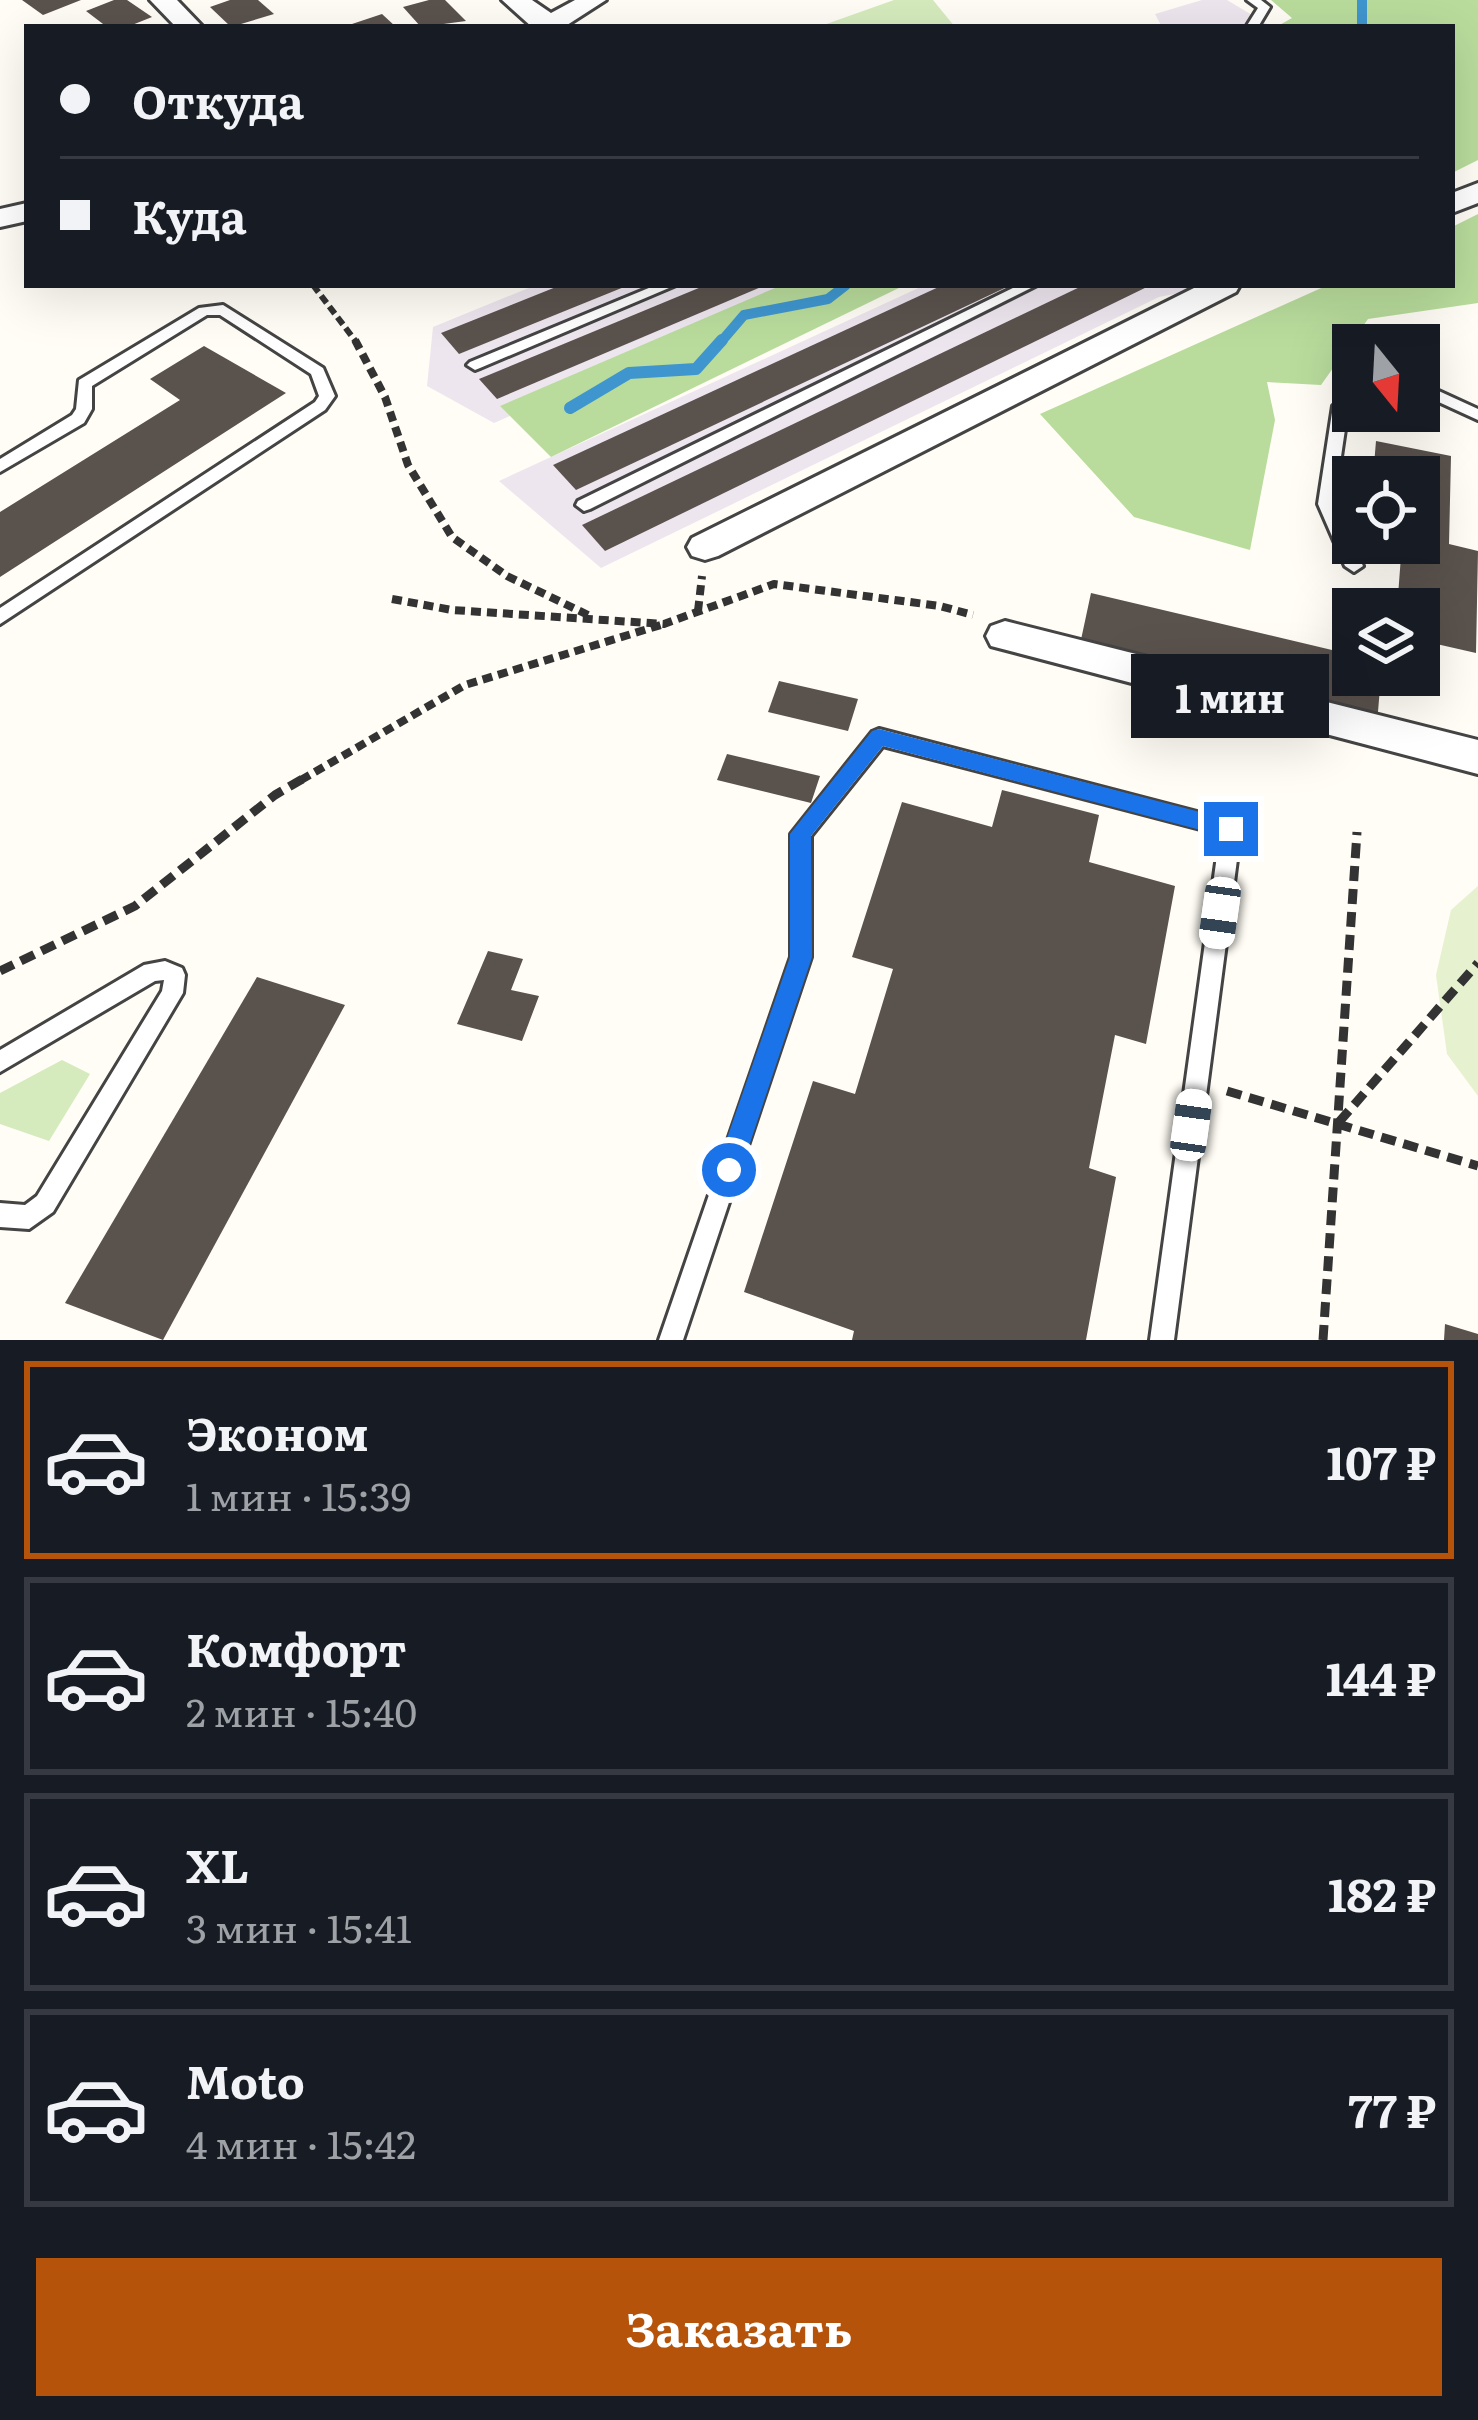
<!DOCTYPE html>
<html lang="ru">
<meta charset="utf-8">
<style>
:root{--surface:#171b24;--page:#242831;--text:#f1f3f6;--muted:#9ea1a6;--line:#363941;--accent:#b45309}
body{margin:0;font-family:Literata,serif;background:var(--page);color:var(--text);height:100vh;display:flex;flex-direction:column;font-size:45px;white-space:nowrap}
*{box-sizing:border-box;margin:0}
p{font-size:39px;color:var(--muted)}
.icon{flex:none;width:66px;height:66px;fill:none;stroke:currentColor;stroke-width:2;stroke-linecap:round;stroke-linejoin:round}
.map{position:relative;height:1340px;overflow:hidden}
.drawer{display:flex;flex-direction:column;background:var(--surface);flex:1}
.drawer>*{flex:none}
.top-card{position:absolute;left:24px;top:24px;width:1431px;height:264px;border-radius:0px;box-shadow:0 12px 48px #0002;display:grid;align-content:center;height:264px;padding:0 36px;background:var(--surface)}
.needle{width:78px;rotate:162deg}
.controls{position:absolute;left:1332px;top:324px;display:grid;gap:24px}
.controls a{display:grid;place-items:center;width:108px;height:108px;border-radius:0px;background:var(--surface);box-shadow:0 12px 48px #0002;font-size:60px}
.end{position:absolute;width:54px;height:54px;margin:-27px;border:15px solid #1a73e8;background:#fff;box-shadow:0 0 0 6px #fff}
.from{border-radius:50%}
.bubble{position:absolute;height:84px;border-radius:0px;background:var(--surface);box-shadow:0 12px 48px #0002;font-size:39px;font-weight:700;line-height:84px;text-align:center}
.car{position:absolute;width:36px;height:72px;margin:-36px -18px;border-radius:15px;box-shadow:0 0 9px 3px #0007;background:linear-gradient(#fff 24%,#345 0 40%,#fff 0 76%,#345 0 86%,#fff 0)}
.top-card b{display:flex;align-items:center;gap:42px;height:114px;font-size:45px}
.top-card b+b{border-top:3px solid var(--line)}
.top-card i{width:30px;height:30px;background:var(--text)}
ul{padding:21px 0 0;list-style:none}
li{display:flex;align-items:center;gap:36px;height:198px;margin:0 24px 18px;padding:0 12px;border:6px solid var(--line);border-radius:0px}
li div{flex:1}
li b{display:block;font-size:45px}
li em{font-style:normal;font-weight:700}
li.current{border-color:var(--accent)}
li>.icon{width:108px;height:108px;stroke-width:1.5}
.cta{display:flex;gap:24px;margin-top:auto;padding:24px 36px}
.cta a{flex:1;height:138px;border-radius:0px;background:var(--accent);color:#fff;font-size:48px;font-weight:700;line-height:138px;text-align:center}
.map>svg:first-child{display:block}
.industrial{fill:#eee6ef}
.green{fill:#d5ebbd}
.forest{fill:#b9dc9c}
.pitch{fill:#e6f2cf}
.lines{fill:none;stroke-linecap:round;stroke-linejoin:round}
.stream-far1{stroke:#3f96cf;stroke-width:10}
.stream{stroke:#3f96cf;stroke-width:12}
.building{fill:#5a524d}
.service-casing{stroke:#444;stroke-width:6}
.minor-casing{stroke:#444;stroke-width:6}
.path-far2{stroke:#333;stroke-width:6;stroke-dasharray:9 4.5;stroke-linecap:butt}
.path-far1{stroke:#333;stroke-width:8;stroke-dasharray:10 6;stroke-linecap:butt}
.path{stroke:#333;stroke-width:9;stroke-dasharray:15 8;stroke-linecap:butt}
.service{fill:#fff;fill-rule:evenodd}
.minor{fill:#fff;fill-rule:evenodd}
.route{fill:#1a73e8}
</style>
<div class="map">
<svg width="1478" height="1340" viewBox="0 0 1478 1340">
<rect width="100%" height="100%" fill="#fffdf5"/>
<g class="industrial">
<polygon points="1202,0 1227,0 1272,27 1162,27 1155,14"/>
<polygon points="536,285 806,285 494,423 427,386 433,327"/>
<polygon points="925,285 1219,285 1159,297 601,568 499,481"/>
</g>
<g class="green">
<polygon points="894,0 933,0 955,27 818,27"/>
<polygon points="62,1060 90,1074 49,1141 0,1124 0,1093"/>
</g>
<g class="forest">
<polygon points="1271,0 1478,0 1478,160 1452,173 1452,27 1276,27 1292,18"/>
<polygon points="1478,214 1478,303 1368,319 1321,385 1267,382 1275,420 1250,550 1134,517 1040,414 1328,285 1452,285 1452,227"/>
<polygon points="782,285 905,285 551,457 500,406"/>
</g>
<polygon class="pitch" points="1478,886 1478,1096 1447,1054 1436,975 1451,910"/>
<g class="lines">
<g class="stream-far1">
<polyline points="1362,0 1362,27"/>
<polyline points="720,343 744,315 828,299 846,285"/>
</g>
<polyline class="stream" points="570,408 629,373 696,369 722,340"/>
</g>
<g class="building">
<polygon points="22,0 81,0 43,15"/>
<polygon points="114,0 127,0 152,17 127,27 107,27 86,11"/>
<polygon points="230,0 258,0 274,14 231,27 210,7"/>
<polygon points="429,0 445,0 466,21 421,27 403,7"/>
<polygon points="382,14 396,27 347,27 346,26"/>
<polygon points="561,285 629,285 459,354 441,333"/>
<polygon points="706,285 766,285 497,399 479,379"/>
<polygon points="943,285 1011,285 576,490 553,465"/>
<polygon points="1084,285 1151,285 605,551 582,525"/>
<polygon points="204,346 286,393 0,577 0,512 180,400 150,379"/>
<polygon points="1376,441 1451,456 1449,544 1478,551 1476,653 1419,640 1419,609 1397,609 1402,543 1419,543 1419,477 1373,477"/>
<polygon points="1091,593 1353,655 1353,675 1381,675 1377,724 1079,649"/>
<polygon points="779,681 858,699 848,731 768,712"/>
<polygon points="727,754 820,776 811,803 717,780"/>
<polygon points="1002,790 1099,815 1089,862 1175,886 1146,1044 1115,1035 1089,1168 1116,1177 1086,1340 852,1340 854,1331 744,1292 813,1081 855,1094 893,969 852,957 902,802 992,827"/>
<polygon points="488,951 523,959 511,990 539,996 522,1041 457,1024"/>
<polygon points="257,977 345,1005 163,1340 65,1303"/>
<polygon points="1445,1324 1478,1334 1478,1340 1444,1340"/>
</g>
<g class="lines">
<g class="service-casing">
<g id="service">
<polygon points="1247,0 1261,0 1270,7 1258,27 1246,27 1258,8"/>
<polygon points="656,285 676,285 480,368 475,370 467,365 470,362"/>
<polygon points="1019,285 1037,285 590,509 584,511 576,505 578,501"/>
<polygon points="223,305 323,368 335,396 325,410 0,624 0,608 315,402 319,396 311,374 220,315 207,315 92,386 92,409 84,423 0,472 0,459 72,415 76,409 79,380 199,308"/>
<polygon points="1419,382 1478,409 1478,420 1419,393"/>
<polygon points="1353,395 1353,406 1348,409 1334,504 1363,566 1354,572 1345,566 1318,504 1333,406"/>
<polygon points="879,729 1231,821 1238,823 1241,829 1174,1340 1150,1340 1220,834 883,746 811,836 811,957 683,1340 659,1340 791,957 791,834 872,732"/>
<polygon points="165,961 182,968 185,975 183,993 53,1212 29,1229 0,1227 0,1203 25,1205 37,1196 162,991 164,980 155,981 0,1072 0,1050 144,965"/>
</g>
</g>
<g class="minor-casing">
<g id="minor">
<polygon points="150,0 177,0 203,27 176,27"/>
<polygon points="502,0 532,0 551,13 575,0 606,0 564,27 532,27"/>
<polygon points="1478,183 1478,203 1452,213 1452,193"/>
<polygon points="27,203 27,221 0,227 0,209"/>
<polygon points="1200,285 1240,285 1236,292 718,556 705,560 692,556 687,547 692,538"/>
<polygon points="1005,621 1478,740 1478,774 991,646 986,636 991,626"/>
</g>
</g>
<polyline class="path-far2" points="313,285 357,343"/>
<g class="path-far1">
<polyline points="355,340 385,397 408,465 452,537 507,576 588,615"/>
<polyline points="392,599 452,610 664,624 774,584 940,606 973,615"/>
<polyline points="698,611 702,576"/>
<polyline points="301,780 465,685 664,624"/>
</g>
<g class="path">
<polyline points="0,971 135,906 275,795 306,777"/>
<polyline points="1227,1091 1478,1166"/>
<polyline points="1339,1122 1478,963"/>
<polyline points="1323,1340 1357,832"/>
</g>
<use href="#service" class="service"/>
<use href="#minor" class="minor"/>
</g>
<polygon class="route" points="879,729 1231,820 1241,829 1231,838 883,746 811,836 812,957 741,1170 729,1182 716,1170 790,957 790,834 872,731"/>
</svg>
<div class="controls">
<a><svg class="needle" viewBox="-14 -14 28 28"><path d="M0-13l5 13h-10z" fill="#e53935"/><path d="M0 13l5-13h-10z" fill="#9ea1a6"/></svg></a>
<a><svg class="icon" aria-label="locate" viewBox="0 0 24 24"><circle cx="12" cy="12" r="6"/><path d="M12 2v4M12 18v4M2 12h4M18 12h4"/></svg></a>
<a><svg class="icon" aria-label="layers" viewBox="0 0 24 24"><path d="M12 4l9 5-9 5-9-5zM3 14l9 5 9-5"/></svg></a>
</div>
<i class="end from" style="left:729px;top:1170px"></i>
<i class="end" style="left:1231px;top:829px"></i>
<div class="bubble" style="left:1131px;top:654px;width:198px">1 мин</div>
<i class="car" style="left:1220px;top:913px;rotate:188deg"></i>
<i class="car" style="left:1191px;top:1125px;rotate:8deg"></i>
<div class="top-card">
<b><i class="from"></i>Откуда</b>
<b><i></i>Куда</b>
</div>
</div>
<section class="drawer">
<ul>
<li class="current"><svg class="icon" aria-label="car" viewBox="0 0 24 24"><path d="M5 17H2v-5l4-1 3-4h7l3 4 3 1v5h-3M9 17h6M6 11h13"/><circle cx="7" cy="17" r="2"/><circle cx="17" cy="17" r="2"/></svg><div><b>Эконом</b><p>1 мин · 15:39</p></div><em>107 ₽</em></li>
<li><svg class="icon" aria-label="car" viewBox="0 0 24 24"><path d="M5 17H2v-5l4-1 3-4h7l3 4 3 1v5h-3M9 17h6M6 11h13"/><circle cx="7" cy="17" r="2"/><circle cx="17" cy="17" r="2"/></svg><div><b>Комфорт</b><p>2 мин · 15:40</p></div><em>144 ₽</em></li>
<li><svg class="icon" aria-label="car" viewBox="0 0 24 24"><path d="M5 17H2v-5l4-1 3-4h7l3 4 3 1v5h-3M9 17h6M6 11h13"/><circle cx="7" cy="17" r="2"/><circle cx="17" cy="17" r="2"/></svg><div><b>XL</b><p>3 мин · 15:41</p></div><em>182 ₽</em></li>
<li><svg class="icon" aria-label="car" viewBox="0 0 24 24"><path d="M5 17H2v-5l4-1 3-4h7l3 4 3 1v5h-3M9 17h6M6 11h13"/><circle cx="7" cy="17" r="2"/><circle cx="17" cy="17" r="2"/></svg><div><b>Moto</b><p>4 мин · 15:42</p></div><em>77 ₽</em></li>
</ul>
<div class="cta"><a>Заказать</a></div>
</section>
